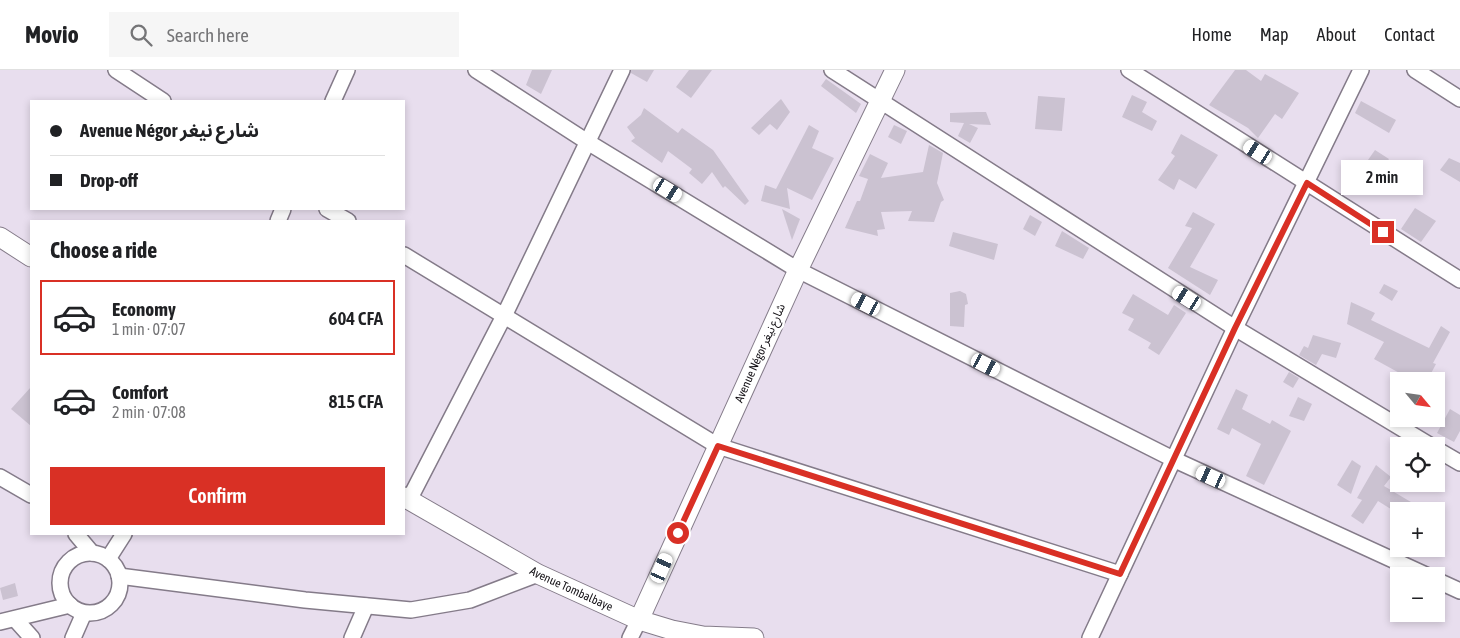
<!DOCTYPE html>
<meta charset="utf-8">
<style>
:root{--surface:#fff;--page:#f6f6f6;--text:#202124;--muted:#757577;--line:#e0e0e0;--accent:#d93025}
body{margin:0;font-family:"Asap Condensed","Noto Sans Arabic",sans-serif;background:var(--page);color:var(--text);height:100vh;display:flex;flex-direction:column;font-size:19px;white-space:nowrap}
*{box-sizing:border-box;margin:0}
p{font-size:16px;color:var(--muted)}
.icon{flex:none;width:28px;height:28px;fill:none;stroke:currentColor;stroke-width:2;stroke-linecap:round;stroke-linejoin:round}
.map{position:relative;flex:1;overflow:hidden}
.details{position:absolute;left:30px;top:150px;width:375px;height:315px;display:flex;flex-direction:column;background:var(--surface);border-radius:0px;box-shadow:0 2px 8px #0003}
.details>*{flex:none}
.top-card{position:absolute;left:30px;top:30px;width:375px;height:110px;border-radius:0px;box-shadow:0 2px 8px #0003;display:grid;align-content:center;height:110px;padding:0 20px;background:var(--surface)}
.needle{width:32px;rotate:119deg}
.buttons{position:absolute;left:1390px;top:302px;display:grid;gap:10px}
.buttons a{display:grid;place-items:center;width:55px;height:55px;border-radius:0px;background:var(--surface);box-shadow:0 2px 8px #0003;font-size:25px}
.end{position:absolute;width:22px;height:22px;margin:-11px;border:6px solid #d93025;background:#fff;box-shadow:0 0 0 2px #fff}
.from{border-radius:50%}
.bubble{position:absolute;height:35px;border-radius:0px;background:var(--surface);box-shadow:0 2px 8px #0003;font-size:16px;font-weight:600;line-height:35px;text-align:center}
.car{position:absolute;width:15px;height:30px;margin:-15px -8px;border-radius:6px;box-shadow:0 0 4px 1px #0007;background:linear-gradient(#fff 24%,#345 0 40%,#fff 0 76%,#345 0 86%,#fff 0)}
.top-card b{display:flex;align-items:center;gap:18px;height:48px;font-size:19px}
.top-card b+b{border-top:1px solid var(--line)}
.top-card i{width:12px;height:12px;background:var(--text)}
ul{padding:0;list-style:none}
li{display:flex;align-items:center;gap:15px;height:75px;margin:0 10px 8px;padding:0 10px;border:2px solid transparent;border-radius:0px}
li div{flex:1}
li b{display:block;font-size:19px}
li em{font-style:normal;font-weight:600}
li.selected{border-color:var(--accent)}
li>.icon{width:45px;height:45px;stroke-width:1.5}
h2{padding:0 20px;font-size:22px;line-height:60px}
.cta{display:flex;gap:10px;margin-top:auto;padding:10px 20px}
.cta a{flex:1;height:58px;border-radius:0px;background:var(--accent);color:#fff;font-size:20px;font-weight:600;line-height:58px;text-align:center}
header{display:flex;align-items:center;gap:30px;box-sizing:border-box;height:70px;padding:0 25px;background:var(--surface);border-bottom:1px solid var(--line)}
header strong{font-size:24px}
nav{display:flex;gap:28px;margin-inline-start:auto;font-size:18px}
.search{width:350px;height:45px;background:var(--page);display:flex;align-items:center;gap:12px;box-sizing:border-box;padding:0 18px;border-radius:0px;color:var(--muted);font-size:19px}
.map>svg:first-child{display:block}
.building{fill:#cbc2d1}
.lines{fill:none;stroke-linecap:round;stroke-linejoin:round}
.minor-casing{stroke:#847b89;stroke-width:18}
.major-casing{stroke:#847b89;stroke-width:21}
.minor{stroke:#fff;stroke-width:15}
.major{stroke:#fff;stroke-width:19}
.route{stroke:#d93025;stroke-width:6}
.labels{text-anchor:middle;stroke-width:5;stroke-linejoin:round;paint-order:stroke}
.street-label{font-size:12px;fill:#141116;stroke:#fff}
</style>
<header>
<strong>Movio</strong>
<div class="search"><svg class="icon" aria-label="search" viewBox="0 0 24 24"><circle cx="10" cy="10" r="6"/><path d="M15 15l6 6"/></svg>Search here</div>
<nav><a>Home</a><a>Map</a><a>About</a><a>Contact</a></nav>
</header>
<div class="map">
<svg width="1460" height="568" viewBox="0 0 1460 568">
<rect width="100%" height="100%" fill="#e8deee"/>
<g class="building">
<polygon points="532,0 552,0 541,24 526,15"/>
<polygon points="631,0 654,0 647,12 631,3"/>
<polygon points="689,0 712,0 691,28 676,17"/>
<polygon points="1235,0 1246,0 1261,11 1265,4 1299,23 1282,49 1275,44 1258,68 1248,58 1209,35"/>
<polygon points="826,9 861,34 856,43 821,16"/>
<polygon points="1132,25 1147,32 1142,42 1157,51 1152,61 1122,47"/>
<polygon points="1038,26 1065,28 1062,61 1035,59"/>
<polygon points="781,29 790,42 777,60 770,54 759,65 751,58"/>
<polygon points="1361,31 1396,50 1389,63 1355,43"/>
<polygon points="644,38 678,63 682,58 713,80 749,131 745,135 725,116 723,118 712,102 702,114 689,103 692,99 668,81 662,93 631,71 635,68 627,57 641,45"/>
<polygon points="977,42 986,42 991,55 969,54 978,58 970,73 958,66 964,53 950,52 950,43"/>
<polygon points="809,55 819,61 812,78 834,88 812,130 787,118 790,139 761,131 765,115 776,119"/>
<polygon points="894,55 907,61 901,74 888,67"/>
<polygon points="1181,64 1218,85 1196,119 1179,109 1174,120 1158,110 1175,86 1171,83"/>
<polygon points="929,75 943,83 937,113 944,130 941,132 934,152 908,151 912,141 881,142 885,159 877,160 878,166 845,158 857,131 860,131 868,109 859,106 870,84 888,93 881,108 923,102"/>
<polygon points="1375,80 1389,89 1375,110 1361,100"/>
<polygon points="1449,88 1460,93 1460,112 1440,100"/>
<polygon points="1415,138 1436,151 1421,172 1401,159"/>
<polygon points="782,139 800,149 792,170"/>
<polygon points="1193,142 1215,154 1190,197 1218,210 1210,225 1168,198 1192,158 1185,156"/>
<polygon points="1030,145 1042,152 1035,166 1023,159"/>
<polygon points="1062,161 1089,178 1083,189 1055,176"/>
<polygon points="953,162 998,174 994,190 949,176"/>
<polygon points="1384,214 1398,221 1392,231 1379,223"/>
<polygon points="960,221 966,224 968,234 965,235 964,257 950,256 950,223"/>
<polygon points="1133,224 1168,245 1174,235 1186,243 1159,285 1148,278 1151,273 1128,260 1134,249 1122,243"/>
<polygon points="1351,232 1375,243 1371,250 1429,278 1441,256 1450,262 1433,293 1436,294 1427,311 1414,311 1374,289 1384,272 1347,254"/>
<polygon points="1313,265 1341,273 1336,288 1322,284 1316,295 1299,285 1304,276 1308,278"/>
<polygon points="1289,302 1299,308 1293,318 1283,312"/>
<polygon points="31,317 31,356 11,339"/>
<polygon points="1236,319 1248,325 1242,339 1270,354 1272,350 1291,361 1264,415 1246,406 1261,374 1232,358 1229,365 1217,359"/>
<polygon points="1298,327 1312,334 1304,351 1289,346"/>
<polygon points="1450,339 1460,345 1460,361 1454,372 1437,363"/>
<polygon points="1352,390 1361,396 1351,424 1337,415"/>
<polygon points="1376,395 1391,407 1384,416 1426,441 1394,441 1378,431 1363,454 1351,446 1362,430 1357,428"/>
<polygon points="15,513 18,526 3,530 0,518"/>
</g>
<g class="lines">
<g class="minor-casing">
<g id="minor">
<polyline points="116,0 163,31"/>
<polyline points="476,0 586,71 798,200 1175,390 1428,506"/>
<polyline points="832,0 1235,258 1431,376"/>
<polyline points="1129,0 1460,210"/>
<polyline points="1415,0 1460,29"/>
<polyline points="333,31 347,0"/>
<polyline points="327,139 348,151"/>
<polyline points="278,151 283,139"/>
<polyline points="404,185 718,376 1120,504"/>
<polyline points="1436,379 1460,393"/>
<polyline points="0,407 31,425"/>
<polyline points="409,430 504,246 622,0"/>
<polyline points="76,464 92,483"/>
<circle cx="90" cy="513" r="30"/>
<polyline points="108,489 124,464"/>
<polyline points="119,506 305,530 411,540 470,530 538,504"/>
<polyline points="1436,510 1460,521"/>
<polyline points="15,549 32,568"/>
<polyline points="0,552 70,535"/>
<polyline points="73,568 84,543"/>
<polyline points="352,568 366,536"/>
<polyline points="630,568 639,550"/>
<polyline points="1090,568 1235,258 1361,0"/>
</g>
</g>
<g class="major-casing">
<g id="major">
<polyline points="0,167 31,187"/>
<path id="s1" d="M 404,427 L 538,504 L 639,550 L 672,560 L 703,566 L 754,568"/>
<polyline points="639,550 798,200 895,0"/>
</g>
</g>
<use href="#minor" class="minor"/>
<use href="#major" class="major"/>
</g>
<g class="lines">
<polyline class="route" points="678,463 718,376 1120,504 1235,258 1307,113 1383,162"/>
</g>
<g class="labels">
<g class="street-label">
<text transform="translate(760 283) rotate(-66)" y="4">Avenue Négor شارع نيغر</text>
<text dy="4" stroke="none"><textPath href="#s1" startOffset="191">Avenue Tombalbaye</textPath></text>
</g>
</g>
</svg>
<div class="buttons">
<a><svg class="needle" viewBox="-14 -14 28 28"><path d="M0-13l5 13h-10z" fill="#e53935"/><path d="M0 13l5-13h-10z" fill="#757577"/></svg></a>
<a><svg class="icon" aria-label="locate" viewBox="0 0 24 24"><circle cx="12" cy="12" r="6"/><path d="M12 2v4M12 18v4M2 12h4M18 12h4"/></svg></a>
<a>+</a>
<a>−</a>
</div>
<i class="end from" style="left:678px;top:463px"></i>
<i class="end" style="left:1383px;top:162px"></i>
<div class="bubble" style="left:1341px;top:90px;width:82px">2 min</div>
<i class="car" style="left:1258px;top:82px;rotate:303deg"></i>
<i class="car" style="left:668px;top:120px;rotate:121deg"></i>
<i class="car" style="left:1187px;top:228px;rotate:302deg"></i>
<i class="car" style="left:866px;top:234px;rotate:297deg"></i>
<i class="car" style="left:986px;top:295px;rotate:117deg"></i>
<i class="car" style="left:1211px;top:407px;rotate:294deg"></i>
<i class="car" style="left:662px;top:498px;rotate:24deg"></i>
<div class="top-card">
<b><i class="from"></i>Avenue Négor شارع نيغر</b>
<b><i></i>Drop-off</b>
</div>
<section class="details">
<h2>Choose a ride</h2>
<ul>
<li class="selected"><svg class="icon" aria-label="car" viewBox="0 0 24 24"><path d="M5 17H2v-5l4-1 3-4h7l3 4 3 1v5h-3M9 17h6M6 11h13"/><circle cx="7" cy="17" r="2"/><circle cx="17" cy="17" r="2"/></svg><div><b>Economy</b><p>1 min · 07:07</p></div><em>604 CFA</em></li>
<li><svg class="icon" aria-label="car" viewBox="0 0 24 24"><path d="M5 17H2v-5l4-1 3-4h7l3 4 3 1v5h-3M9 17h6M6 11h13"/><circle cx="7" cy="17" r="2"/><circle cx="17" cy="17" r="2"/></svg><div><b>Comfort</b><p>2 min · 07:08</p></div><em>815 CFA</em></li>
</ul>
<div class="cta"><a>Confirm</a></div>
</section>
</div>
